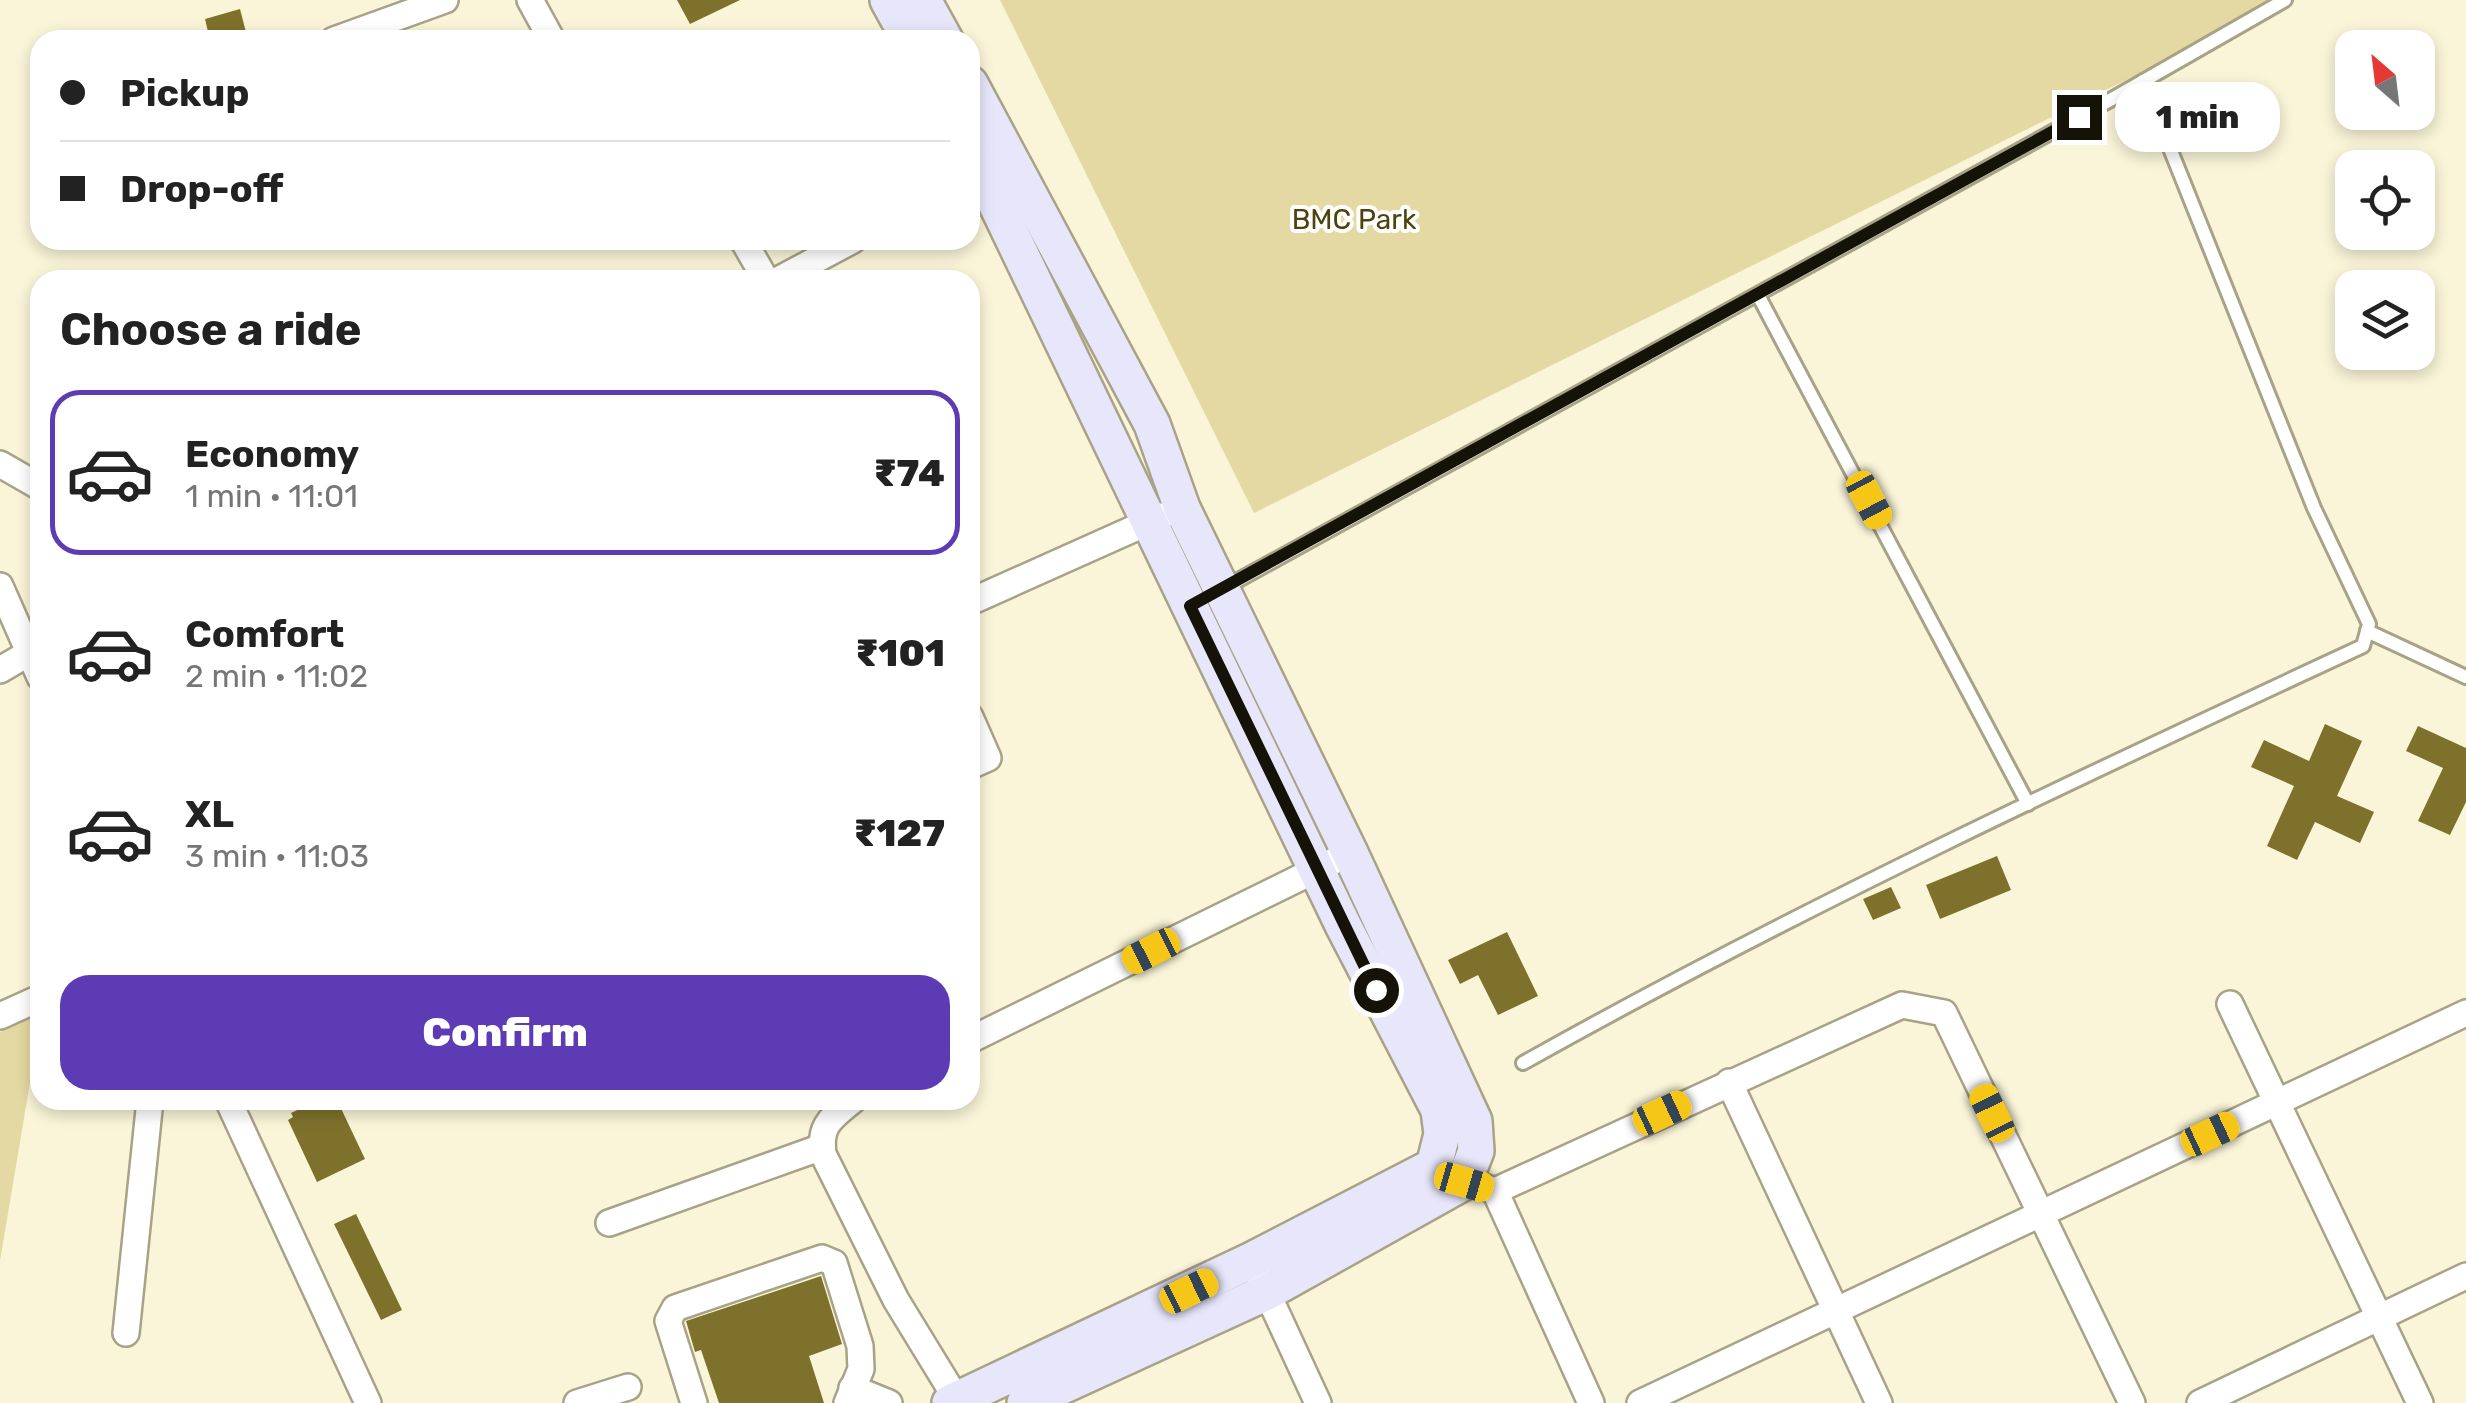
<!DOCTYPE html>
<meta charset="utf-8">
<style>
:root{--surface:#fff;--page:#f6f6f6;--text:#222;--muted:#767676;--line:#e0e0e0;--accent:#5c3bb4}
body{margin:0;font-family:Rubik,sans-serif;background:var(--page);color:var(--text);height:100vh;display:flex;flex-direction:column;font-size:38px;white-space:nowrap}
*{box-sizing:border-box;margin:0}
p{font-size:32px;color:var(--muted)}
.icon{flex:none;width:55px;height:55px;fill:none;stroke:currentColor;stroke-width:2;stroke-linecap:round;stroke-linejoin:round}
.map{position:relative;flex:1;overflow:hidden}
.drawer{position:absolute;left:30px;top:270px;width:950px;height:840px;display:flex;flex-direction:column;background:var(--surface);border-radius:30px;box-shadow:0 5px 15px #0003}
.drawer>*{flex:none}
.top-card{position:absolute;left:30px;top:30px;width:950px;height:220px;border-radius:30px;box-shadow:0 5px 15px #0003;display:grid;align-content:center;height:220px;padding:0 30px;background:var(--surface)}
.needle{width:65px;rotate:332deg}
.buttons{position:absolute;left:2335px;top:30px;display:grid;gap:20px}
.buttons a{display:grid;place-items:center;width:100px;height:100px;border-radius:20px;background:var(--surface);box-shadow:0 5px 15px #0003;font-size:50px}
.end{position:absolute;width:45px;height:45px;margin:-22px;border:12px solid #151308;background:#fff;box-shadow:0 0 0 5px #fff}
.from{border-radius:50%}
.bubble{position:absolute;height:70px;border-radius:30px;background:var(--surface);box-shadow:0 5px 15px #0003;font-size:32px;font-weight:800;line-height:70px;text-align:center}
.car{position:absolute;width:30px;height:60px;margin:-30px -15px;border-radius:12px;box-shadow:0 0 8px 2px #0007;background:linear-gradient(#f5c518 24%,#345 0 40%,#f5c518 0 76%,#345 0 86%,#f5c518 0)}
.top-card b{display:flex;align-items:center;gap:35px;height:95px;font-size:38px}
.top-card b+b{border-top:2px solid var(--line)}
.top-card i{width:25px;height:25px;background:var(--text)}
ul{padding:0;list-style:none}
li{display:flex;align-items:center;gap:30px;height:165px;margin:0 20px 15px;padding:0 10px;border:5px solid transparent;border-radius:30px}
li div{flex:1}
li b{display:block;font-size:38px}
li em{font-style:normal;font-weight:800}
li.active{border-color:var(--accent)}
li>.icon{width:90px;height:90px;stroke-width:1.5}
h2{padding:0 30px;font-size:45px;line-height:120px}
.button{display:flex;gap:20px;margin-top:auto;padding:20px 30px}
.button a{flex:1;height:115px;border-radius:30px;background:var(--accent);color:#fff;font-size:40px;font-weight:800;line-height:115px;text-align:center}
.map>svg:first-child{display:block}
.green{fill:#e4d9a2}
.building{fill:#7e712c}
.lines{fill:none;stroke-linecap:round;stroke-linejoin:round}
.lane-casing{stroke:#a8a387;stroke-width:18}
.street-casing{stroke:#a8a387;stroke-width:30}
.secondary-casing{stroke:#a8a387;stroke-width:40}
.lane{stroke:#fff;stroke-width:12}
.street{stroke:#fff;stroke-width:25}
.secondary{stroke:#e8e6fa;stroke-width:35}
.route{stroke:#151308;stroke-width:12}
.labels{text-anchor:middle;stroke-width:8;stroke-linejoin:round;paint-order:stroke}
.park-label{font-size:28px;fill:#4d430d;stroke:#fff}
</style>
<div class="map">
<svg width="2466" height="1403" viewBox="0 0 2466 1403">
<rect width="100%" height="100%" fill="#faf5d8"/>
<g class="green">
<polygon points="1000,0 2287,0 1254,513"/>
<polygon points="40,1013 40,1023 0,1261 0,1032"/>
</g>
<g class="building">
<polygon points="677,0 740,0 690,24"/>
<polygon points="240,9 248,40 210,40 205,19"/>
<polygon points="2325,724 2362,741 2337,796 2374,812 2360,843 2315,822 2297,860 2267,846 2294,786 2251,767 2264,740 2309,761"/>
<polygon points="2418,726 2466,748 2466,802 2450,835 2418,821 2443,768 2406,751"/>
<polygon points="1997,856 2011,890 1940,919 1926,885"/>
<polygon points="1891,887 1901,908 1873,920 1863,899"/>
<polygon points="1507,932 1538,996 1498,1015 1478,975 1460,984 1448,960"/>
<polygon points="318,1100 337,1100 365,1159 317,1182 288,1120 293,1117 291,1113"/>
<polygon points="356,1214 402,1310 381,1320 334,1224"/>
<polygon points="821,1276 842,1344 809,1356 824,1403 719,1403 701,1350 695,1352 686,1321"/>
</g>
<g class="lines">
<g class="lane-casing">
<g id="lane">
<polyline points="1758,295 2028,804"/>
<polyline points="1224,588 2112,99 2285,0"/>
<polyline points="2367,631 2466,677"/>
<path d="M 1523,1063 C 1796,910 2080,777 2363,646 L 2369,624 L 2314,508 L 2143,81"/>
</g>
</g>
<g class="street-casing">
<g id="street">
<polyline points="530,0 552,40"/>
<polyline points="334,40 445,0"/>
<polyline points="743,240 766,280"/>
<polyline points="778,280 853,240"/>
<polyline points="0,464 40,487"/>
<polyline points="0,586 40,677"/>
<polyline points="970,602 1162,516"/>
<polyline points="0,670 29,653"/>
<polyline points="970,717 988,758 970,766"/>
<polyline points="2230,1004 2420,1403"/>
<polyline points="0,1016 40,998"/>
<polyline points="970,1040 1350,853"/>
<polyline points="1729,1082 1879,1403"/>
<polyline points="228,1100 368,1403"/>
<path d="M 853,1100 C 832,1118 819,1124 823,1154 L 896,1300 L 959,1403"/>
<polyline points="1451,1175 1495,1191 1902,1005 1944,1013 2132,1403"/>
<polyline points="1495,1191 1591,1403"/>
<polyline points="609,1223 822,1147"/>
<polyline points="1252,1260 1318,1403"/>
<polyline points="126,1333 150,1100"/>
<polyline points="852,1388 889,1403"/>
<polyline points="577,1403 628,1387"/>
<polyline points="694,1403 668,1321 675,1308 822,1258 834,1263 860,1346 861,1369 847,1403"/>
<polyline points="1640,1403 2466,1013"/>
<polyline points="2200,1403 2466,1276"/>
</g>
</g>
<g class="secondary-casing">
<g id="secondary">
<polyline points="888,0 910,40"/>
<polyline points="923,0 945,40"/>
<polyline points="970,84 1152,424 1182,508 1350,853 1474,1121 1476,1151 1464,1182 1267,1292 1025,1403"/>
<polyline points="950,1403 1252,1260 1434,1166 1442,1134 1439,1110 1343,925 970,149"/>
</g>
</g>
<use href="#lane" class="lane"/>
<use href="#street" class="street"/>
<use href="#secondary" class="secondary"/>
</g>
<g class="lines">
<polyline class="route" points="1376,990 1190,606 2079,117"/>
</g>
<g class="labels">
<g class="park-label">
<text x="1354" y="229">BMC Park</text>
</g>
</g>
</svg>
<div class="buttons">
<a><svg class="needle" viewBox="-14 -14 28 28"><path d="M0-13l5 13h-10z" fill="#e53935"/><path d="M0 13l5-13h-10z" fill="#767676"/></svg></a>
<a><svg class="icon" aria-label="locate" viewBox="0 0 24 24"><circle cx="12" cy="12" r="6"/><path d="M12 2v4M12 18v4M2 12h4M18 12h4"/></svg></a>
<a><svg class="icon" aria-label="layers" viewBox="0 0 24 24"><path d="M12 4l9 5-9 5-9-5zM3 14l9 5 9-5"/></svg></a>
</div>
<i class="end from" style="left:1376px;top:990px"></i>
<i class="end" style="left:2079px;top:117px"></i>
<div class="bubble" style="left:2115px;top:82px;width:165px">1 min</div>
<i class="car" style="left:1869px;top:500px;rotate:152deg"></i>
<i class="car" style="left:1151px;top:951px;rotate:243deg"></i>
<i class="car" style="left:1662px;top:1113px;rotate:65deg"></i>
<i class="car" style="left:1992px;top:1113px;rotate:334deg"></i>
<i class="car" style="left:2210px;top:1134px;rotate:65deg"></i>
<i class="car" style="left:1464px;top:1182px;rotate:106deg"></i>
<i class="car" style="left:1189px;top:1291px;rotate:64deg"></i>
<div class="top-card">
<b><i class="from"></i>Pickup</b>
<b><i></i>Drop-off</b>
</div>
<section class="drawer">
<h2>Choose a ride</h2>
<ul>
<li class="active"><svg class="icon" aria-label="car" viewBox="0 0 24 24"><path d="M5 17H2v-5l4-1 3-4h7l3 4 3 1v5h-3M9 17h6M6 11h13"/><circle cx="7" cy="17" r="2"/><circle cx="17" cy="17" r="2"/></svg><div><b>Economy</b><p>1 min · 11:01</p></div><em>₹74</em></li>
<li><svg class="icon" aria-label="car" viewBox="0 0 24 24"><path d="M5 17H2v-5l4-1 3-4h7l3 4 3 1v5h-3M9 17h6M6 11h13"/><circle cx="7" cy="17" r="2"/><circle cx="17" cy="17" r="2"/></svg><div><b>Comfort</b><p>2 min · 11:02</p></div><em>₹101</em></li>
<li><svg class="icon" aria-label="car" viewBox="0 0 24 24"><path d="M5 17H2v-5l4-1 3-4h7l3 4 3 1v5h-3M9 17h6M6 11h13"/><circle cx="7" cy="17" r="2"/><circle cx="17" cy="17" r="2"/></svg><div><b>XL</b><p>3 min · 11:03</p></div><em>₹127</em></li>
</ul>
<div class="button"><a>Confirm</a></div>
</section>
</div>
